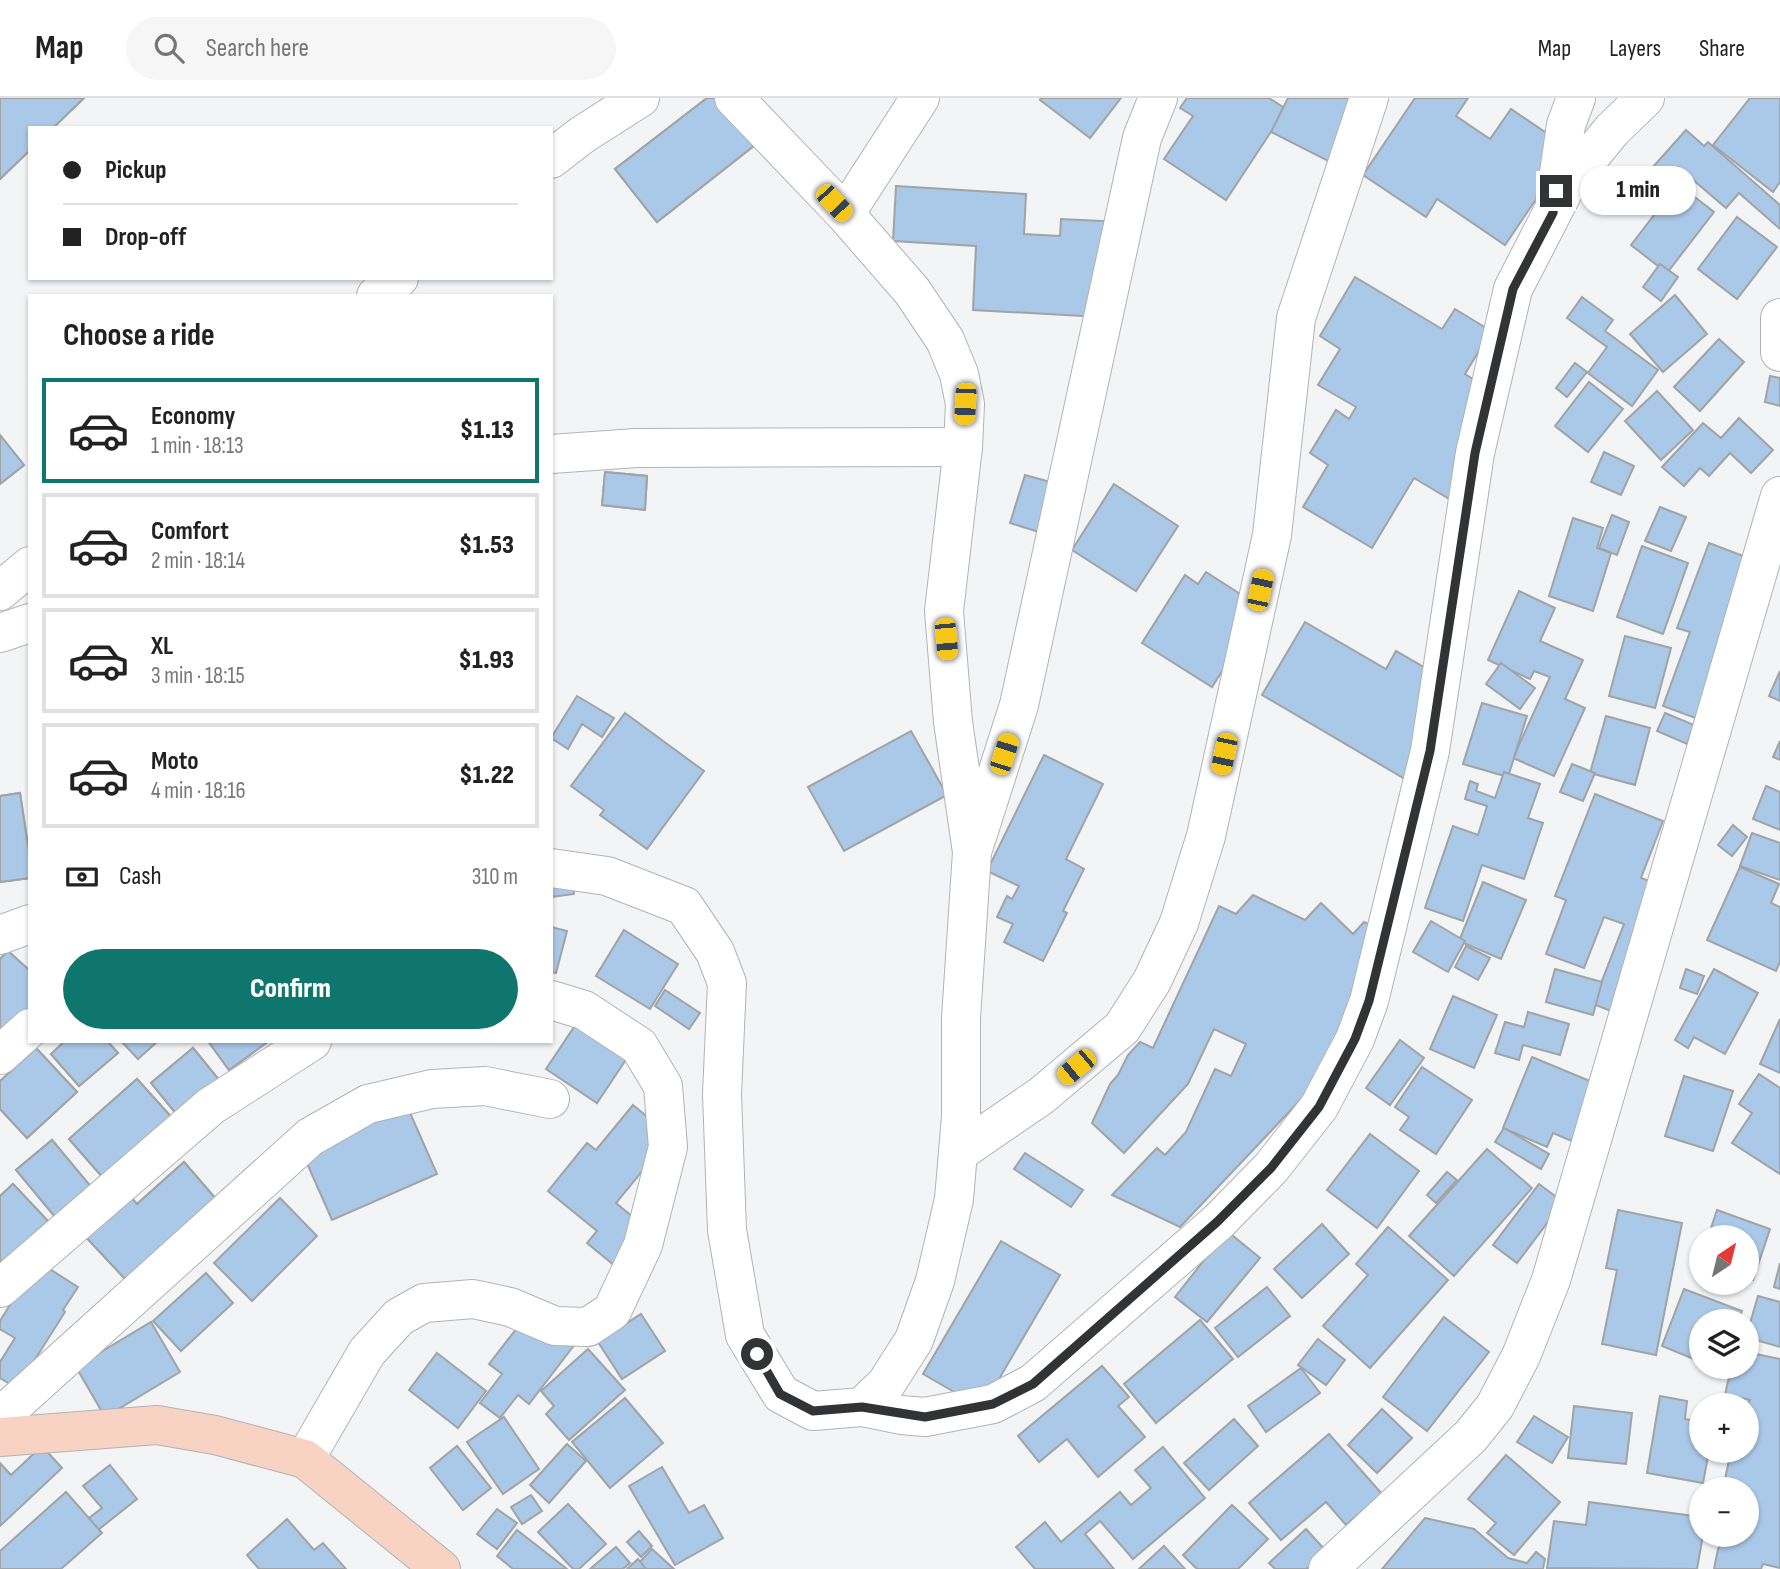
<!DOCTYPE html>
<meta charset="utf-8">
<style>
:root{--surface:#fff;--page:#f6f6f6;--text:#222;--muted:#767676;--line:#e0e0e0;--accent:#0f766e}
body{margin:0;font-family:"Sofia Sans Condensed",sans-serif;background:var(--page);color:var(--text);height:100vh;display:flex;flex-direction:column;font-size:26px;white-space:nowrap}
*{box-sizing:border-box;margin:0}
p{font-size:23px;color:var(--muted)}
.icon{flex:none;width:38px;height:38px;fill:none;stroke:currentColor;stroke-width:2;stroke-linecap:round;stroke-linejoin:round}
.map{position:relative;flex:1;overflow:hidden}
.side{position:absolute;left:28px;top:196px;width:525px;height:749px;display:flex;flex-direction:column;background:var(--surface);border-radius:0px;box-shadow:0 2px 5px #0004}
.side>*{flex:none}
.guide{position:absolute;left:28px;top:28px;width:525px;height:154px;border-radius:0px;box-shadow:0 2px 5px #0004;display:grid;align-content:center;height:154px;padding:0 35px;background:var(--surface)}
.needle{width:46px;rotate:35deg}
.controls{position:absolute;left:1689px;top:1127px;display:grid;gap:14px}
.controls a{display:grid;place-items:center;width:70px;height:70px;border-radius:50%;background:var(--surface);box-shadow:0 2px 5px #0004;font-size:35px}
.end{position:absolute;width:32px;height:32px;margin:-16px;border:9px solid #323334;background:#fff;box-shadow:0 0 0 4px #fff}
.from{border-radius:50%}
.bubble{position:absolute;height:49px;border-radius:24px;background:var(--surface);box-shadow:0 2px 5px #0004;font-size:23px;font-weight:800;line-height:49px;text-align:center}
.car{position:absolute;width:21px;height:42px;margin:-21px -10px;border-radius:9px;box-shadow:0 0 5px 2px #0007;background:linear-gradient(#f5c518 24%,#345 0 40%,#f5c518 0 76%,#345 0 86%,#f5c518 0)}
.guide b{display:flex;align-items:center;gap:24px;height:66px;font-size:26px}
.guide b+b{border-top:2px solid var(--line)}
.guide i{width:18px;height:18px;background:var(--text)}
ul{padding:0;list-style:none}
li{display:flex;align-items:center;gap:21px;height:105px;margin:0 14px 10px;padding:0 21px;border:4px solid var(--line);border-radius:0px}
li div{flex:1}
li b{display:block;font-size:26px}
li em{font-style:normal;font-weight:800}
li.current{border-color:var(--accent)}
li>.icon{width:63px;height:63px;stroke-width:1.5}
h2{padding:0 35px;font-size:32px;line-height:84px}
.pay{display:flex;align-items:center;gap:18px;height:77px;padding:0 35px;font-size:26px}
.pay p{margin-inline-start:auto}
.primary-button{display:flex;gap:14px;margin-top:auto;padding:14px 35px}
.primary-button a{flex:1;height:80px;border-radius:42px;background:var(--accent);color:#fff;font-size:28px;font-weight:800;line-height:80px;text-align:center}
header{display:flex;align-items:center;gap:42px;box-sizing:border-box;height:98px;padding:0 35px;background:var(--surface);border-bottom:2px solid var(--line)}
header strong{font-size:33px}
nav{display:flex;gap:38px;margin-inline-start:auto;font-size:24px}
.search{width:490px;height:63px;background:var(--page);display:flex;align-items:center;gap:18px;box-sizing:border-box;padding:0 24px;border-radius:38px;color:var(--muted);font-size:26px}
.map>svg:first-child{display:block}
.building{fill:#aac8e8;stroke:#a1a3a5;stroke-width:2}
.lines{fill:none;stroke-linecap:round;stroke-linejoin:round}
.minor-casing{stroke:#b1b3b5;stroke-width:40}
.secondary-casing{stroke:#b1b3b5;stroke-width:40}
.minor{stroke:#fff;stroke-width:38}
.secondary{stroke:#f8d3c4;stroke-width:38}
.route{stroke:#323334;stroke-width:9}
</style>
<header>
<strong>Map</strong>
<div class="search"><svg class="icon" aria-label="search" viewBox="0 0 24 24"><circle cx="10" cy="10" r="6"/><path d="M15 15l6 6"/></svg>Search here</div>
<nav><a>Map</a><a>Layers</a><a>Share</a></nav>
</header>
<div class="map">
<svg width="1780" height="1471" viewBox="0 0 1780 1471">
<rect width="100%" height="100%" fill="#f2f4f6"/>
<g class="building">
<polygon points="0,0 84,0 53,30 30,30 30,52 0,81"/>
<polygon points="0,0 84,0 53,30 30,30 30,52 0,81"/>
<polygon points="707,0 726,0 760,43 657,124 615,71"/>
<polygon points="707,0 726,0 760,43 657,124 615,71"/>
<polygon points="1041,0 1121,0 1090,40 1040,2"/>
<polygon points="1187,0 1269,0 1286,11 1226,102 1164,61 1193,18 1180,10"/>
<polygon points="1288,0 1374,0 1340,69 1271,34"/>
<polygon points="1415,0 1468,0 1456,18 1490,41 1511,11 1570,51 1505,147 1437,101 1426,119 1363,77"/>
<polygon points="1750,0 1780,0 1780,84 1773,94 1713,47"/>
<polygon points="1686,32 1704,48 1708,44 1780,107 1780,131 1739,95 1726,110 1678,69 1658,91 1644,79"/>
<polygon points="1678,86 1714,114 1667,175 1631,147"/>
<polygon points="896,88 1026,96 1024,136 1060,138 1061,121 1123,124 1118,220 973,212 976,148 893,143"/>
<polygon points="1737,119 1777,149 1737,201 1698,171"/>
<polygon points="1660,166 1678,179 1661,203 1643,189"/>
<polygon points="1355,179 1442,231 1455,211 1491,233 1465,276 1494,294 1456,405 1414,380 1372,450 1303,409 1328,367 1310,355 1336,312 1349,321 1356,309 1318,287 1340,251 1320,238"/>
<polygon points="1675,197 1707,236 1663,274 1630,236"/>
<polygon points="1582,199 1613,222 1605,233 1658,272 1632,308 1588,275 1607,249 1567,220"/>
<polygon points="1719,241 1744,264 1700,313 1674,289"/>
<polygon points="1575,265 1587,274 1567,299 1556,290"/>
<polygon points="1770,278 1780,280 1780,308 1765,304"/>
<polygon points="1589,284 1623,311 1588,354 1555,328"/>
<polygon points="1657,293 1693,332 1661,362 1625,323"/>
<polygon points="1739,320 1773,352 1751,375 1730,355 1709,378 1700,370 1684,388 1662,369 1703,325 1721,340"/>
<polygon points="0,337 24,367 0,386"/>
<polygon points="0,337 24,367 0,386"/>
<polygon points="1604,354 1634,368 1621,397 1591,384"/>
<polygon points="605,374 647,378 645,412 602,407"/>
<polygon points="605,374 647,378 645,412 602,407"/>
<polygon points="1025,377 1054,385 1039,434 1010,425"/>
<polygon points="1114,386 1178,428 1136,493 1072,452"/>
<polygon points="1660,409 1686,419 1671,453 1645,443"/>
<polygon points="1612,417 1629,424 1617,457 1599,450"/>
<polygon points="1573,420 1603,430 1597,450 1611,455 1593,513 1549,498"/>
<polygon points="1709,445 1754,462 1698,621 1663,608 1690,534 1677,530"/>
<polygon points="1642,448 1688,465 1663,536 1617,519"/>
<polygon points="1206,474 1262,510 1212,589 1142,545 1185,477 1198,486"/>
<polygon points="1519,493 1555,510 1540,543 1583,562 1565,601 1585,610 1554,678 1513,660 1550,579 1534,573 1530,581 1488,562"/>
<polygon points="1305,524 1386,571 1396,553 1451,585 1405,681 1262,597"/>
<polygon points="1625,538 1671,550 1655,610 1609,598"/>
<polygon points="1501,565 1535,590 1520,611 1486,586"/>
<polygon points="1780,573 1780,603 1769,598"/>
<polygon points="577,598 614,620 602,639 582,626 568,651 551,640"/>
<polygon points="1482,605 1527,618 1508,679 1463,666"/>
<polygon points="625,615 704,673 647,751 600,717 604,712 571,688"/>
<polygon points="1665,615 1694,627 1687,646 1657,633"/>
<polygon points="1606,618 1650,630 1635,687 1590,675"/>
<polygon points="911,633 947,697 844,753 808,689"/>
<polygon points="1780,643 1780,662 1773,659"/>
<polygon points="1044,657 1103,686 1066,761 1084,771 1063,813 1067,815 1043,863 1004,844 1013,826 997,819 1007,798 1012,801 1019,788 987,773"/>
<polygon points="1572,666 1595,675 1583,703 1560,694"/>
<polygon points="1504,674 1540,686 1528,720 1543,725 1524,781 1482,767 1463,823 1425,810 1453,728 1478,737 1487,708 1465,701 1470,683 1478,686 1476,693 1495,700"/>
<polygon points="1766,688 1780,694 1780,732 1753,721"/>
<polygon points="20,695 30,761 30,780 0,784 0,698"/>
<polygon points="20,695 30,761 30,780 0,784 0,698"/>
<polygon points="1595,696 1663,723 1641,780 1664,789 1616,915 1593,906 1624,826 1604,819 1584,870 1546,856 1566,802 1555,798"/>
<polygon points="1733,727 1747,739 1732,758 1718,747"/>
<polygon points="1752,735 1780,745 1780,782 1740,768"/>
<polygon points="1740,769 1779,786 1771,805 1780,809 1780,864 1776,873 1707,842"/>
<polygon points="572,776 574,796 551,799 551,779"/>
<polygon points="1483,784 1526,802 1501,861 1459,843"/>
<polygon points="1253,797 1305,822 1321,805 1353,836 1364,824 1390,836 1325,976 1180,1129 1112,1097 1157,1050 1165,1057 1186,1034 1215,971 1231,978 1246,946 1214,931 1188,986 1124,1055 1092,1025 1110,986 1118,977 1128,957 1140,944 1153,950 1219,808 1236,816"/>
<polygon points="1431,823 1465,843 1448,874 1413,854"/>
<polygon points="551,829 567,833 556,875 551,874"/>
<polygon points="624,832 678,866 650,911 596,878"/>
<polygon points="1466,848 1490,860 1478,882 1455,869"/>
<polygon points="8,853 30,873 30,909 0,941 0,861"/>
<polygon points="8,853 30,873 30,909 0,941 0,861"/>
<polygon points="1555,871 1602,884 1593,917 1546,904"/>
<polygon points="1686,871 1704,878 1697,896 1680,890"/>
<polygon points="1714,871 1758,895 1725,956 1694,939 1688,950 1675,942"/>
<polygon points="665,892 700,915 689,931 655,908"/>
<polygon points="1453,898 1497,917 1474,970 1430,951"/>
<polygon points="584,914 627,960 597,1005 546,971"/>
<polygon points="1528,914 1569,926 1560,957 1523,947 1519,962 1495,955 1505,924 1524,929"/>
<polygon points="1780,921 1780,975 1760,966"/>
<polygon points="1400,942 1424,960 1390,1007 1366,990"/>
<polygon points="65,943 107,943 118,955 79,988 51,956"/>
<polygon points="65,943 107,943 118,955 79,988 51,956"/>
<polygon points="121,943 158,943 138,961"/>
<polygon points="208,943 269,943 229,972"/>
<polygon points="208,943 269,943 229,972"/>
<polygon points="36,950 77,994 27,1040 0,1011 0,983"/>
<polygon points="36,950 77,994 27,1040 0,1011 0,983"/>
<polygon points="193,950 220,983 178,1018 151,985"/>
<polygon points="193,950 220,983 178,1018 151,985"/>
<polygon points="1532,959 1602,988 1579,1046 1553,1035 1547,1049 1503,1030"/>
<polygon points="1422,969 1472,1002 1436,1056 1400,1032 1409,1019 1395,1009"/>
<polygon points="1759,976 1780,990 1780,1076 1732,1045 1752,1015 1739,1006"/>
<polygon points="1684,978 1733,993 1713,1053 1665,1038"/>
<polygon points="137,981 174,1022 105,1082 69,1041"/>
<polygon points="137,981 174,1022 105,1082 69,1041"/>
<polygon points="633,1007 671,1038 616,1105 651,1134 620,1172 587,1145 597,1133 548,1093 587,1045 596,1052"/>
<polygon points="407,1008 437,1076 332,1122 302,1054"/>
<polygon points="1504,1030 1549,1056 1541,1071 1495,1044"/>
<polygon points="1370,1036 1419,1073 1377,1130 1327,1092"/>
<polygon points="52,1042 97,1096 61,1126 16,1072"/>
<polygon points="52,1042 97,1096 61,1126 16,1072"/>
<polygon points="1487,1051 1532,1090 1454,1178 1409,1138"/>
<polygon points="1025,1055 1083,1092 1071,1109 1014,1071"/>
<polygon points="184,1064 216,1101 126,1182 83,1136 128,1096 137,1106"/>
<polygon points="184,1064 216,1101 126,1182 83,1136 128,1096 137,1106"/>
<polygon points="1447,1074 1457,1082 1436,1105 1427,1097"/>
<polygon points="13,1086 48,1123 0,1169 0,1098"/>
<polygon points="13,1086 48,1123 0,1169 0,1098"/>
<polygon points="1539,1086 1563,1104 1517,1165 1493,1147"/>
<polygon points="280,1100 317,1138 252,1203 214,1165"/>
<polygon points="1618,1112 1682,1125 1656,1257 1602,1246 1617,1172 1606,1170"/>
<polygon points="1717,1112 1770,1131 1753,1182 1746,1179 1746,1139 1708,1139"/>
<polygon points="1322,1126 1349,1156 1302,1200 1274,1171"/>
<polygon points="1388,1129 1448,1182 1370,1270 1323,1228 1368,1177 1356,1166"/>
<polygon points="1227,1133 1260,1160 1207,1224 1175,1199"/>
<polygon points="1001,1143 1060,1177 982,1310 923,1276"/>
<polygon points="37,1163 78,1189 63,1212 65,1214 17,1290 0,1280 0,1264 15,1240 0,1231 0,1223"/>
<polygon points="1780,1165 1780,1191 1774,1189"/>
<polygon points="206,1175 233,1205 181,1253 153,1223"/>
<polygon points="1267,1189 1290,1218 1238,1259 1215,1230"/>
<polygon points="1684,1191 1742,1213 1738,1223 1701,1223 1701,1264 1662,1248"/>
<polygon points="1758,1198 1780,1204 1780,1249 1746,1239"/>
<polygon points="538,1203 582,1237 529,1306 518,1297 500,1320 480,1305 502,1276 489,1266"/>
<polygon points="641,1216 665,1253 622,1281 598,1244"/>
<polygon points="1444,1219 1489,1254 1427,1333 1383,1299"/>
<polygon points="1200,1222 1233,1261 1156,1325 1124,1286"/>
<polygon points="151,1224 180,1274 105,1319 76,1269"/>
<polygon points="1318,1241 1345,1262 1326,1287 1298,1267"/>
<polygon points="588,1251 625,1292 569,1342 546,1316 554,1308 541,1293"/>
<polygon points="1746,1254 1780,1261 1780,1470 1763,1466 1761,1471 1714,1471 1718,1451 1726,1437 1746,1437 1746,1391 1723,1390 1731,1353 1746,1353 1746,1308 1750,1302 1725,1297 1728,1283 1735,1269 1746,1269"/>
<polygon points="437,1255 486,1293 458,1330 409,1292"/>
<polygon points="1102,1268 1129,1299 1118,1308 1145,1339 1098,1379 1067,1341 1039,1364 1018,1338"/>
<polygon points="1301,1270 1320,1295 1266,1334 1248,1308"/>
<polygon points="1660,1298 1687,1303 1685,1321 1701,1324 1701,1353 1709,1353 1703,1385 1647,1375"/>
<polygon points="625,1300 663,1345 610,1390 572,1344"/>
<polygon points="1574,1308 1632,1315 1626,1366 1568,1360"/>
<polygon points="1382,1311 1412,1340 1377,1375 1348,1347"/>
<polygon points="1534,1318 1568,1339 1552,1365 1517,1344"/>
<polygon points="504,1319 539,1371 503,1396 467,1344"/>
<polygon points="1234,1321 1258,1348 1209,1392 1184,1365"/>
<polygon points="1329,1336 1382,1396 1346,1427 1326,1404 1281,1442 1249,1405"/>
<polygon points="567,1346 586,1363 549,1405 530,1387"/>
<polygon points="42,1348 62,1370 0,1428 0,1365 11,1377"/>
<polygon points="457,1348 491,1390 463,1412 430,1370"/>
<polygon points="1163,1349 1205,1400 1133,1461 1100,1423 1085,1436 1114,1471 1035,1471 1016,1449 1045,1424 1061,1444 1120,1394 1131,1407 1151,1390 1135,1372"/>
<polygon points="1506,1357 1560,1404 1514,1457 1487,1435 1496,1425 1468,1401"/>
<polygon points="110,1367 137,1401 98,1432 89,1420 102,1410 83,1388"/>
<polygon points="662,1369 689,1415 704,1407 723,1440 675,1467 629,1388"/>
<polygon points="66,1394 102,1435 61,1471 0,1471 0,1453"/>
<polygon points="531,1397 542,1413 522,1426 511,1409"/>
<polygon points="1589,1404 1701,1419 1703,1437 1697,1471 1547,1470 1554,1423 1586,1427"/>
<polygon points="568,1406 606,1446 579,1471 573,1471 538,1434"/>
<polygon points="1232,1407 1268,1441 1238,1471 1197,1471 1183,1457"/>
<polygon points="497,1411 517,1425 497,1451 477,1436"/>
<polygon points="1425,1420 1474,1431 1508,1460 1527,1465 1536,1454 1545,1461 1543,1471 1382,1471"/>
<polygon points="287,1421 314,1452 323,1445 346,1471 259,1471 247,1457"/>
<polygon points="1306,1431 1326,1453 1307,1471 1275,1471 1269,1465"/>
<polygon points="517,1432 567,1471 513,1471 497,1458"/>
<polygon points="639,1433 652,1448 641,1459 627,1444"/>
<polygon points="1164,1448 1185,1471 1139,1471"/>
<polygon points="616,1449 630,1465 623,1471 590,1471"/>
<polygon points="652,1451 674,1471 644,1471 638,1466"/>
<polygon points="638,1461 646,1471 627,1471"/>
</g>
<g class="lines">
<g class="minor-casing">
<g id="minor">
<polyline points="551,61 582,37 640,0"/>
<polyline points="1555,102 1566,27 1576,0"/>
<polyline points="845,116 920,0"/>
<polyline points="376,198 399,180"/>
<polyline points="1780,220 1780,254"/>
<polyline points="551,356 636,350 963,349"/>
<polyline points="0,493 30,468"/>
<polyline points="0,535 30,525"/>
<polyline points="974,748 1019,607 1142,40 1158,0"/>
<polyline points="551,770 607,778 684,808 715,854 727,885 722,996 727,1132 745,1237 781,1296 813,1313 862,1309 886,1286 914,1242 935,1183 954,1101 961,1019 961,920 972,754 953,624 944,513 963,349 965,306 959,276 945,242 912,193 845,116 734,0"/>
<polyline points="0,837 30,826"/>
<polyline points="0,957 30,930"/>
<polyline points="958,1055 1041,998 1122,930 1152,883 1179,825 1206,738 1272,437 1296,220 1369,0"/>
<polyline points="0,1190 211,1008 312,943"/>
<polyline points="862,1309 901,1317 925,1319 993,1306 1033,1285 1218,1124 1271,1070 1319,1009 1355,941 1369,903 1430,653 1475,355 1513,191 1566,88 1612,32 1645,0"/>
<polyline points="0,1319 310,1039 368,1006 432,991 485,988 550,1001"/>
<polyline points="305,1361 367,1254 399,1219 424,1205 473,1201 510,1209 555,1228 588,1229 612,1213 643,1147 668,1049 663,988 639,948 584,912 551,902"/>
<polyline points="1328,1471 1471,1338 1495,1308 1521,1258 1551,1182 1780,398"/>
</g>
</g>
<g class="secondary-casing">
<polyline id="secondary" points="0,1339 157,1327 215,1337 305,1361 441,1471"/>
</g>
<use href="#minor" class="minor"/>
<use href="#secondary" class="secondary"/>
</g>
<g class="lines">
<polyline class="route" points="757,1256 780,1296 813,1313 862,1309 925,1319 993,1306 1033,1286 1217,1124 1271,1070 1319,1009 1355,941 1369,903 1430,653 1475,355 1513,191 1553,115 1556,93"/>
</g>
</svg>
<div class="controls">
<a><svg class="needle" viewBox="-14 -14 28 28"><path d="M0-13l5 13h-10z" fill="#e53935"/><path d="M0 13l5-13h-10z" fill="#767676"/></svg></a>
<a><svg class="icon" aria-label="layers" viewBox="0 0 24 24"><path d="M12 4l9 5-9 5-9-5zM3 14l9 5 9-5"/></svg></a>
<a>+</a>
<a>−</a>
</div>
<i class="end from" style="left:757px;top:1256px"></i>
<i class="end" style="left:1556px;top:93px"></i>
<div class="bubble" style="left:1580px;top:68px;width:116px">1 min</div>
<i class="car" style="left:834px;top:105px;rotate:137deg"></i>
<i class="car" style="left:965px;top:306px;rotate:183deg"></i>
<i class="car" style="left:1260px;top:492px;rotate:12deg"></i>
<i class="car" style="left:946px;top:541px;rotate:175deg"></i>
<i class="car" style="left:1004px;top:656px;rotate:18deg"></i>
<i class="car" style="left:1224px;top:656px;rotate:192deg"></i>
<i class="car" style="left:1076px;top:969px;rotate:230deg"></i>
<div class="guide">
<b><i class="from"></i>Pickup</b>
<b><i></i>Drop-off</b>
</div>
<section class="side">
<h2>Choose a ride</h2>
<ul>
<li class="current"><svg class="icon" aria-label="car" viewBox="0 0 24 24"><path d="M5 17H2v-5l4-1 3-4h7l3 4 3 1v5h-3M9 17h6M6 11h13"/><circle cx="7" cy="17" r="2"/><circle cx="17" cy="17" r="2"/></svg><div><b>Economy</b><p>1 min · 18:13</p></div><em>$1.13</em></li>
<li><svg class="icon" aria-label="car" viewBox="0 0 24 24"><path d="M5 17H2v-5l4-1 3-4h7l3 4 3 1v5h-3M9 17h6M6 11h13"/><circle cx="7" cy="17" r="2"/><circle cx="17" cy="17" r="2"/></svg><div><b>Comfort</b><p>2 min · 18:14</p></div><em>$1.53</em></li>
<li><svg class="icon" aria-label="car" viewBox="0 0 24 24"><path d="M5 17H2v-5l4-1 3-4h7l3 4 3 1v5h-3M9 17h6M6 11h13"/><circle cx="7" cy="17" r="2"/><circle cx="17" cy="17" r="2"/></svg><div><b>XL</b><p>3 min · 18:15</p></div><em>$1.93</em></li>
<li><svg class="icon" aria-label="car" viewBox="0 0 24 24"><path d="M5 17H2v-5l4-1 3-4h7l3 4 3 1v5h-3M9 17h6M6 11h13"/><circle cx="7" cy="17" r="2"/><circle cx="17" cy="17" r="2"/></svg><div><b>Moto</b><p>4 min · 18:16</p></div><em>$1.22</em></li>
</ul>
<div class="pay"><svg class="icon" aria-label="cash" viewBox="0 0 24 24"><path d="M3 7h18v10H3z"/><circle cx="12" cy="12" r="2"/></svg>Cash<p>310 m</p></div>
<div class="primary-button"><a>Confirm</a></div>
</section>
</div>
